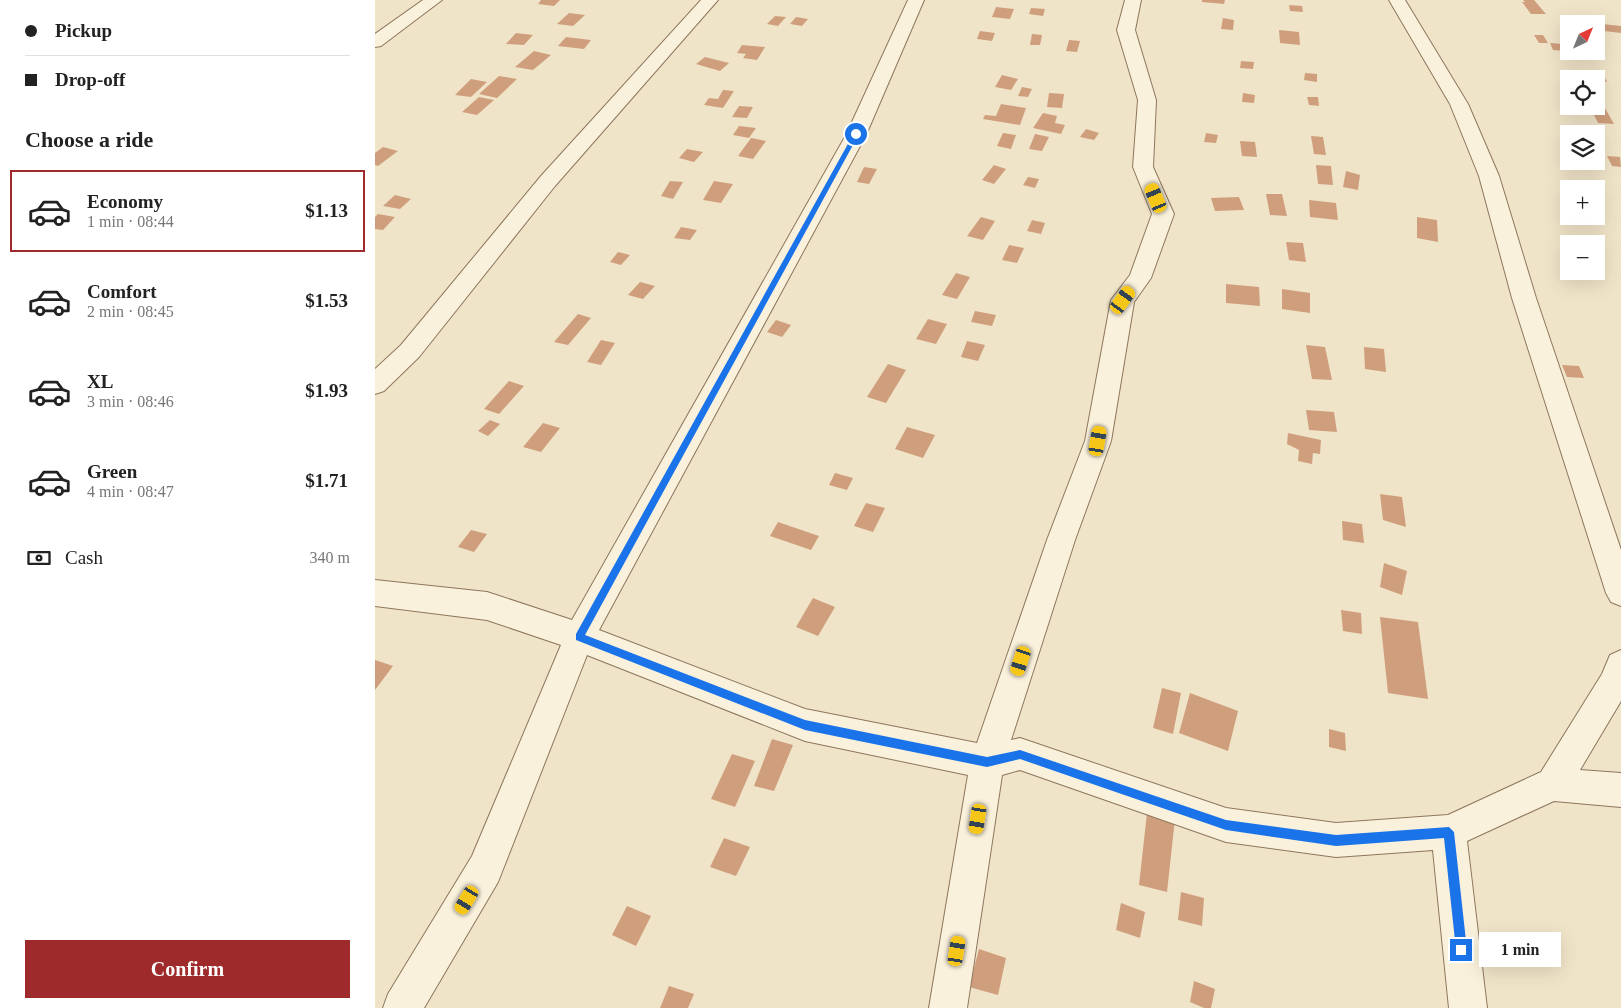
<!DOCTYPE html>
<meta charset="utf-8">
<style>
:root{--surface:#fff;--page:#f2f2f2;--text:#222;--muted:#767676;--line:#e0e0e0;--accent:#9e2a2b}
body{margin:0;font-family:Georgia,serif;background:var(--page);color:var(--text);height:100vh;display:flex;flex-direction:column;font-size:19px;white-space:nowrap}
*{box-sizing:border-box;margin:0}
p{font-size:16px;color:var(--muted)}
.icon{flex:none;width:28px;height:28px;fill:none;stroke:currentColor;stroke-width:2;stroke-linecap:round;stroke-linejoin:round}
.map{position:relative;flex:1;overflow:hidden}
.details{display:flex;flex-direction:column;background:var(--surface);width:375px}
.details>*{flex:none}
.hud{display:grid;align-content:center;height:110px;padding:0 25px;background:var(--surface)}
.needle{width:32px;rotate:43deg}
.controls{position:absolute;left:1185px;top:15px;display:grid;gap:10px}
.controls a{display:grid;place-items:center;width:45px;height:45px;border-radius:0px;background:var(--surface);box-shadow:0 5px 20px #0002;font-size:25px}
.end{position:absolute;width:22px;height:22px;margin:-11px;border:6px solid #1a73e8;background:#fff;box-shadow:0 0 0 2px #fff}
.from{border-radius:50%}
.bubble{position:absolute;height:35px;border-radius:0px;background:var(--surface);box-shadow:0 5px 20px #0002;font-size:16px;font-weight:700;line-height:35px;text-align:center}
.car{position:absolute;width:15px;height:30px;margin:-15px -8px;border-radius:6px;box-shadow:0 0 4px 1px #0007;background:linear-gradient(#f5c518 24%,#345 0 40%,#f5c518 0 76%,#345 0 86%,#f5c518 0)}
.hud b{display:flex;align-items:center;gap:18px;height:48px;font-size:19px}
.hud b+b{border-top:1px solid var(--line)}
.hud i{width:12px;height:12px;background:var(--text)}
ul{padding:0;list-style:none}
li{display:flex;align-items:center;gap:15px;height:82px;margin:0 10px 8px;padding:0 15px;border:2px solid transparent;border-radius:0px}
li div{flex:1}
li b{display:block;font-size:19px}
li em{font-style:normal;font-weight:700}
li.active{border-color:var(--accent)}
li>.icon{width:45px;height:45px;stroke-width:1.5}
h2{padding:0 25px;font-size:22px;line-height:60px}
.pay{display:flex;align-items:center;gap:12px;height:55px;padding:0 25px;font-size:19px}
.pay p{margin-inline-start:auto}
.action{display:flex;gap:10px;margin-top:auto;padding:10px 25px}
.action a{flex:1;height:58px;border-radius:0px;background:var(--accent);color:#fff;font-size:20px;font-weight:700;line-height:58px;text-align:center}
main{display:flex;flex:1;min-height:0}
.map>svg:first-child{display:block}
.building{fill:#cf9f7d}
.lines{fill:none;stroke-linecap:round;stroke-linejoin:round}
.street-casing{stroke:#8d765c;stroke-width:2}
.street{fill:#faf1dc;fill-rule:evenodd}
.route{fill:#1a73e8}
</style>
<main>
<section class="details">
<div class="hud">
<b><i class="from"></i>Pickup</b>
<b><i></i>Drop-off</b>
</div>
<h2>Choose a ride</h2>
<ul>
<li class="active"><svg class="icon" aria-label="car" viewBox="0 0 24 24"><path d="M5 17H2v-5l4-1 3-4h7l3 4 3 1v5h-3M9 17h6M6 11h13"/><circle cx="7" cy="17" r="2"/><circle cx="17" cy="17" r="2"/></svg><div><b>Economy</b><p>1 min · 08:44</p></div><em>$1.13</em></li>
<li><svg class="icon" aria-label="car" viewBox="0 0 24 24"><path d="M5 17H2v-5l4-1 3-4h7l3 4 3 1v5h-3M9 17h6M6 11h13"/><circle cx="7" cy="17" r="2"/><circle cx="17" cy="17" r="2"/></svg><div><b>Comfort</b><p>2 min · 08:45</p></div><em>$1.53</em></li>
<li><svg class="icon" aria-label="car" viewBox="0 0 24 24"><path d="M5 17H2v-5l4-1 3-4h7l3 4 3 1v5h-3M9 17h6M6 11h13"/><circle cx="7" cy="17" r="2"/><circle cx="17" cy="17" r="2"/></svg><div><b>XL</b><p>3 min · 08:46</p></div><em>$1.93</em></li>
<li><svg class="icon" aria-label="car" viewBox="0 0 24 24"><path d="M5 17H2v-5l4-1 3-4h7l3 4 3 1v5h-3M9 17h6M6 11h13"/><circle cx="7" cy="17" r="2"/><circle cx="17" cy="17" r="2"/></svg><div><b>Green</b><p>4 min · 08:47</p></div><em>$1.71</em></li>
</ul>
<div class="pay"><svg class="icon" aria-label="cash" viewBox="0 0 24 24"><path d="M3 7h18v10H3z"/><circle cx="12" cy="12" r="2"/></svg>Cash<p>340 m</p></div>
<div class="action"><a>Confirm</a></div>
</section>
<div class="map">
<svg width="1246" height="1008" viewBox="0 0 1246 1008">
<rect width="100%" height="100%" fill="#f0e4c8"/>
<g class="building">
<polygon points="166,0 185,0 179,6 163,4"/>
<polygon points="827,0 850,0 849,4 827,2"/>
<polygon points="1148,0 1159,0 1171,14 1156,14 1147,2 1150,2"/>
<polygon points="914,5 927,6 928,12 915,11"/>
<polygon points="621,7 639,9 635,19 617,17"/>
<polygon points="656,8 670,9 668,16 654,14"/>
<polygon points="194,13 210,15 198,26 182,24"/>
<polygon points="400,16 411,17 403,26 392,24"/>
<polygon points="421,17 433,19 427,26 415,24"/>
<polygon points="848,18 859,20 858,30 846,29"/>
<polygon points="1227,24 1246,26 1246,33 1229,31"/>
<polygon points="904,30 924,32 925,45 905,43"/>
<polygon points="605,31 620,33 617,41 602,39"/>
<polygon points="141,33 158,35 149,45 131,44"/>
<polygon points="657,34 667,35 665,45 655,45"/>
<polygon points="1159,35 1168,35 1173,43 1164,43"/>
<polygon points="191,37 216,40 209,49 183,46"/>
<polygon points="694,40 705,41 702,52 691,51"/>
<polygon points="1175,43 1188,44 1192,51 1178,50"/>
<polygon points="367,45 390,47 382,60 368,58 371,54 362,53"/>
<polygon points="159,51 176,55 158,70 140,67"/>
<polygon points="330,57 354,63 345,71 321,64"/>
<polygon points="866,61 879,62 878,69 865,68"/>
<polygon points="930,73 942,74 942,82 929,80"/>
<polygon points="1215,74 1228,74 1232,82 1221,81 1221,79 1217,79"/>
<polygon points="627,75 643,79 636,90 620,87"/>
<polygon points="124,76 142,79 122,98 104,94"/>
<polygon points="96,79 112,82 96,97 80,95"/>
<polygon points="647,87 657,89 653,97 643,96"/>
<polygon points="348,90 359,91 348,108 329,105 334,98 343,99"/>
<polygon points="674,93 689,94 687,108 672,107"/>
<polygon points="868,93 880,95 879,103 867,102"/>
<polygon points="104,97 119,100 102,115 87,112"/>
<polygon points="932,97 943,97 944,106 934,105"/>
<polygon points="626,104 651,108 645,125 608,119 610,115 621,116"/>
<polygon points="364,106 378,107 372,118 357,117"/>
<polygon points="1215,107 1230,108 1239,124 1223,123"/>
<polygon points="668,113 682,116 680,123 690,125 686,134 658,128"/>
<polygon points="1189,125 1216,127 1219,134 1193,134"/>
<polygon points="364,126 381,128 374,138 358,135"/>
<polygon points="711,129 724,133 719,140 705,137"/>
<polygon points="628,133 641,135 636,149 622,146"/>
<polygon points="831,133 843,135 841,143 829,142"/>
<polygon points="660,134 674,137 667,151 654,149"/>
<polygon points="936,136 948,137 951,155 939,154"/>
<polygon points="376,138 391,141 378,159 363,156"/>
<polygon points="865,141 880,142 882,157 867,156"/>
<polygon points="8,147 23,151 3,166 0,165 0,153"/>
<polygon points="312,149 328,152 319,162 304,158"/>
<polygon points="1232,156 1245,157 1246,167 1237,166"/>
<polygon points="619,165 631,169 619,184 607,180"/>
<polygon points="941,165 956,166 958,185 943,184"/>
<polygon points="489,167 502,169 494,184 482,182"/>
<polygon points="971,171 985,175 983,190 968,187"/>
<polygon points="653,177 664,179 660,188 648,185"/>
<polygon points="295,181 308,182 298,199 286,196"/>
<polygon points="339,181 358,184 346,203 328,200"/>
<polygon points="891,194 907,194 912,216 895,215"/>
<polygon points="20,195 36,199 25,209 8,206"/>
<polygon points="864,197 869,210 840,211 836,198"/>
<polygon points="934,200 961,203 963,220 935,217"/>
<polygon points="3,214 20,217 8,230 0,229 0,217"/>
<polygon points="606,217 620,221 608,240 592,236"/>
<polygon points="1042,217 1062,220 1063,242 1042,238"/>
<polygon points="657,220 670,223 666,234 652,231"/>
<polygon points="306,227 322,230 315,240 299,238"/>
<polygon points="911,242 928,243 931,262 914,260"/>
<polygon points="634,245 649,248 642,263 627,260"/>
<polygon points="243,252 255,255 246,265 235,262"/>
<polygon points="581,273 595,277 582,299 567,295"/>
<polygon points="265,282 280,286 268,299 253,295"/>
<polygon points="851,284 884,287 885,306 851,303"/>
<polygon points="907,289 935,293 935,313 907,309"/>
<polygon points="600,311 621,315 617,326 596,322"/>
<polygon points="203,314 216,318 193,345 179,342"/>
<polygon points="553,319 572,324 561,344 541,339"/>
<polygon points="401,320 416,325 407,337 392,332"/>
<polygon points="226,340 240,343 226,365 212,362"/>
<polygon points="592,341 610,345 603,361 586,357"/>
<polygon points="931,345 950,347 957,380 937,379"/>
<polygon points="989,347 1009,349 1011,372 990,369"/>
<polygon points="513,364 531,370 511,403 492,397"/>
<polygon points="1187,365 1204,366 1209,378 1192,377"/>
<polygon points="134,381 149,386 124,414 109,409"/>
<polygon points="931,410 959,412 962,432 934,430"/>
<polygon points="115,420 125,424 113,436 103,431"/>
<polygon points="168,423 185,428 166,452 148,447"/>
<polygon points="532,427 560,435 548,458 520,449"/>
<polygon points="913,433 946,440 945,454 938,453 937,464 923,461 924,450 912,444"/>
<polygon points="460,473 478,478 472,490 454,485"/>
<polygon points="1005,494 1027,497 1031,527 1008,520"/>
<polygon points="491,503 510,508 498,532 479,526"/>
<polygon points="967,521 987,524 989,543 968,540"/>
<polygon points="403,522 444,536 436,550 395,536"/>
<polygon points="96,530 112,534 99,552 83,547"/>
<polygon points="1009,563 1032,571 1027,595 1005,587"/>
<polygon points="438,598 460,607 443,636 421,627"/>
<polygon points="966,610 986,613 987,634 968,631"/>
<polygon points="1005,617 1043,622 1053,699 1013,693"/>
<polygon points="0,660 18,666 0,690"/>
<polygon points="787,688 806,693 798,734 778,728"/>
<polygon points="815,693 863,711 853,751 804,733"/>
<polygon points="954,729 970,733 971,751 954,747"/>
<polygon points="397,739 418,745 399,791 379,786"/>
<polygon points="357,754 380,761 360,807 336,799"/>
<polygon points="772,813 800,819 792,892 764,885"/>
<polygon points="349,838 375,847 361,876 335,867"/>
<polygon points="806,892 829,898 827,926 803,920"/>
<polygon points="746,903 770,912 765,938 741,930"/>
<polygon points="252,906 276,916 261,946 237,935"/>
<polygon points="604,949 631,958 623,995 594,987"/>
<polygon points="819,981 840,989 836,1008 829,1008 815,1002"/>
<polygon points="294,986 319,994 313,1008 285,1008"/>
</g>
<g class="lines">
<g class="street-casing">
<g id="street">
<polygon points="48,0 67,0 6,46 0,47 0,34"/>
<polygon points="326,0 343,0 180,186 44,357 9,391 0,394 0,369 26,345 166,176"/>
<polygon points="533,0 549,0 491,135 224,630 430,709 602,743 672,540 710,441 736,300 755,275 777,214 758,167 763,100 742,30 750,0 766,0 760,30 781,100 778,167 799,214 776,278 759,302 736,441 700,540 636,740 645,738 851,808 961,823 1073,815 1166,772 1227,674 1235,655 1246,650 1246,701 1205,770 1246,773 1246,807 1179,801 1092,841 1112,1008 1074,1008 1058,850 961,857 851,842 645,770 627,775 592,1008 554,1008 593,775 430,741 212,655 123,882 49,1008 8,1008 13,994 97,856 186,645 112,620 0,606 0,580 112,592 197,620 471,135"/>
<polygon points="1014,0 1030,0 1093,104 1124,176 1161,298 1246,550 1246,606 1236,602 1231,593 1137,298 1104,176 1075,104"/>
</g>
</g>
<use href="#street" class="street"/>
</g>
<polygon class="route" points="479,133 484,134 210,635 430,720 612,757 645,750 851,820 961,835 1074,827 1079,832 1092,950 1090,953 1086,955 1082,953 1081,950 1069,838 961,846 851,830 645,759 612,767 430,730 201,640 201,634"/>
</svg>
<div class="controls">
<a><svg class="needle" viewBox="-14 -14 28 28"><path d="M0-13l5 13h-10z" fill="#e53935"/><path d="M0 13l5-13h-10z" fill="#767676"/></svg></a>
<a><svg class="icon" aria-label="locate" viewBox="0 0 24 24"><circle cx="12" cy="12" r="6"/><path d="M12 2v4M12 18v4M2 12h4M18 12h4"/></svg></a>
<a><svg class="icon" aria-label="layers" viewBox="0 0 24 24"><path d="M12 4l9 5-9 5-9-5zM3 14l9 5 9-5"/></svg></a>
<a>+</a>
<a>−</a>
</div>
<i class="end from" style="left:481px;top:134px"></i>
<i class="end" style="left:1086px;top:950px"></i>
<div class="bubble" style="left:1104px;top:932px;width:82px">1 min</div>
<i class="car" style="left:781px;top:198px;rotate:337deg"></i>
<i class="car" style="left:748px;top:300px;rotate:36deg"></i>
<i class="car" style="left:723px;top:441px;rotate:10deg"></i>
<i class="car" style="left:646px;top:661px;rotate:198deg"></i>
<i class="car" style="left:603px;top:819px;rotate:189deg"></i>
<i class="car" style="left:92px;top:900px;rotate:211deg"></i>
<i class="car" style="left:582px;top:951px;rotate:9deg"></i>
</div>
</main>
